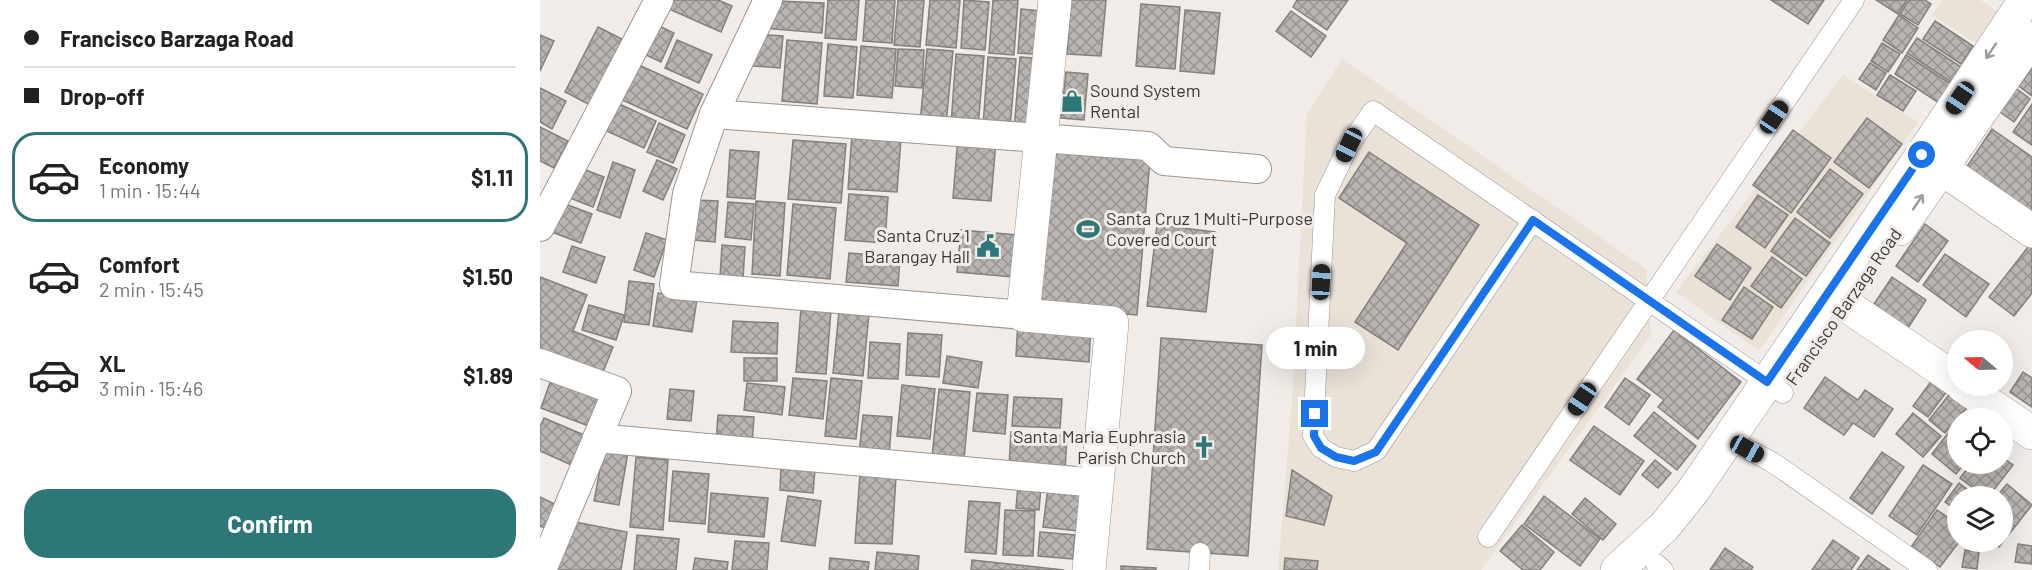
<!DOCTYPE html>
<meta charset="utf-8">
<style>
:root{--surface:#fff;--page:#f6f6f6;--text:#222;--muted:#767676;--line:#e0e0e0;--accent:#2d7779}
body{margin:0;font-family:Barlow,sans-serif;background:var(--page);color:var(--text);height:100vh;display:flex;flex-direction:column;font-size:22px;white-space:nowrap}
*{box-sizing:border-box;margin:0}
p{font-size:20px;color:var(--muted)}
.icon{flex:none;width:33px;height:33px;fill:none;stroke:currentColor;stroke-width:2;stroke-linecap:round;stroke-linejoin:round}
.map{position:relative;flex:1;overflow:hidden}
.details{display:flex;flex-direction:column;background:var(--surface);width:540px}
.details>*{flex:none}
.banner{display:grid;align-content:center;height:132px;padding:0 24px;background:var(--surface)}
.needle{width:39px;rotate:289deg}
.controls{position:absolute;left:1407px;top:330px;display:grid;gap:12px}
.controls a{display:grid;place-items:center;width:66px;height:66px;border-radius:50%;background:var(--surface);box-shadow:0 6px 24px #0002;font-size:30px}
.end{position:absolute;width:27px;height:27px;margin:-14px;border:8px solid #1a73e8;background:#fff;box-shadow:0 0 0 3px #fff}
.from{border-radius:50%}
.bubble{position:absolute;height:42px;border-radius:21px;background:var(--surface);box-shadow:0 6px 24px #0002;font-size:20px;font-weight:700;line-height:42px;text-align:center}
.car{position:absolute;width:18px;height:36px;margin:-18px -9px;border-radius:8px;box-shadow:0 0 4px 2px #0007;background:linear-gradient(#222 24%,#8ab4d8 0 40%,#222 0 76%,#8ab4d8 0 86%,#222 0)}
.banner b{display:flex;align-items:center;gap:21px;height:57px;font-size:22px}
.banner b+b{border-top:2px solid var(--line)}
.banner i{width:15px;height:15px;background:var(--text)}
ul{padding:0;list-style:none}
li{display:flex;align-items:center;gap:18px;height:90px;margin:0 12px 9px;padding:0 12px;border:3px solid transparent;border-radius:24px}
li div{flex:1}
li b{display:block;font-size:22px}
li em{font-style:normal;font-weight:700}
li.active{border-color:var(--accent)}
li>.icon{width:54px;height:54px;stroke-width:1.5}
.button{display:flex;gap:12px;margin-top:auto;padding:12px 24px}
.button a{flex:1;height:69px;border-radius:24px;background:var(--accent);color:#fff;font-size:24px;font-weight:700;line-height:69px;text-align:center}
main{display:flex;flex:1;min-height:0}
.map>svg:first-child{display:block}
.built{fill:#eae1d7}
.building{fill:url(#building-cross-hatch);stroke:#84807c;stroke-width:1.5}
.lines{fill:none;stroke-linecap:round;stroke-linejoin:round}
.service-casing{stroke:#9b9693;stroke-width:21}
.pedestrian-casing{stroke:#9b9693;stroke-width:30}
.minor-casing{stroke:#9b9693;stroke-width:34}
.tertiary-casing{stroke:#9b9693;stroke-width:34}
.service{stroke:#fff;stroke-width:20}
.pedestrian{stroke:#fff;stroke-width:28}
.minor{stroke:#fff;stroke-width:33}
.tertiary{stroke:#fff;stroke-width:33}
.oneway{stroke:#9c9c9b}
.route{stroke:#1a73e8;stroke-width:8}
.labels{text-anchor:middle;stroke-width:6;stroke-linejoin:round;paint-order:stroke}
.poi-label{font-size:18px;fill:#3a3937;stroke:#f1ece8;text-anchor:start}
.street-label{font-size:18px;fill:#3a3937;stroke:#f1ece8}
</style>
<main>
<section class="details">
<div class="banner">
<b><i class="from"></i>Francisco Barzaga Road</b>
<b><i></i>Drop-off</b>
</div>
<ul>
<li class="active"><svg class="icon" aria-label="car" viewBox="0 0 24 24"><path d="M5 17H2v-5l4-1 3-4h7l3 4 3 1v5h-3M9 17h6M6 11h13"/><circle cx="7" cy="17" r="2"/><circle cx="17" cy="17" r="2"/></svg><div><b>Economy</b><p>1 min · 15:44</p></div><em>$1.11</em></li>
<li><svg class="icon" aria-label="car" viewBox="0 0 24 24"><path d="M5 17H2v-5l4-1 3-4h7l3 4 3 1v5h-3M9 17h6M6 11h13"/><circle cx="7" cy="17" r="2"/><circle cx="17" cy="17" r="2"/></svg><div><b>Comfort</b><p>2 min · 15:45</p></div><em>$1.50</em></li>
<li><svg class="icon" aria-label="car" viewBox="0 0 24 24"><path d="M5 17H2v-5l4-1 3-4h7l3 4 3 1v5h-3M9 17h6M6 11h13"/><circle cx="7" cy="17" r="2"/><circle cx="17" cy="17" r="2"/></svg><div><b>XL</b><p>3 min · 15:46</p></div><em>$1.89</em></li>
</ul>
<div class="button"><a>Confirm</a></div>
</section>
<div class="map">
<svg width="1492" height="570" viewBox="0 0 1492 570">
<defs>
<pattern id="building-cross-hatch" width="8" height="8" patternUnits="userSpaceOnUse" patternTransform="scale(1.5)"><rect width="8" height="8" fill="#b9b4b0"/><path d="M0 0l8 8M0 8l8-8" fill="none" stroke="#979390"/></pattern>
</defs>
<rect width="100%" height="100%" fill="#f1ece8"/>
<g class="built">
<polygon points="1402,0 1440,0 1461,14 1440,46 1392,15"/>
<polygon points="802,59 1106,269 1111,335 941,570 738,570 752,402 767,114"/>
<polygon points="1303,75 1378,122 1219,351 1136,292"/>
</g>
<g class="building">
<polygon points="125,0 178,0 192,6 181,32 122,6"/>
<polygon points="212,0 284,3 282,33 210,27"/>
<polygon points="288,0 319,0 316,40 285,38"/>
<polygon points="326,0 355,0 352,43 323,41"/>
<polygon points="358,0 384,0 380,47 354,45"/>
<polygon points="390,0 420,0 416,48 386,45"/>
<polygon points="424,0 449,2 445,50 421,48"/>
<polygon points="453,0 478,0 474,55 449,53"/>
<polygon points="531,0 566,0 561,56 527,54"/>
<polygon points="757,0 808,0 787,30 753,7"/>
<polygon points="1231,0 1284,0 1268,24"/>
<polygon points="1336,0 1367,0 1358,14"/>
<polygon points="1369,0 1385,0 1391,4 1378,25 1360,14"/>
<polygon points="601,4 640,7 635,69 596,66"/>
<polygon points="481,9 510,12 507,55 478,53"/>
<polygon points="645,10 680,13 674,74 640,71"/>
<polygon points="751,11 786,36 771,57 736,31"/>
<polygon points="1359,15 1378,28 1362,53 1343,40"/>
<polygon points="109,21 134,33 121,62 95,50"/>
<polygon points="1395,21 1433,46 1421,64 1383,39"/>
<polygon points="58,27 84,40 52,106 25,92"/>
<polygon points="204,33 243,36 240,68 201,65"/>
<polygon points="0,35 14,41 0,71"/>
<polygon points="1377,38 1421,67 1411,82 1367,53"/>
<polygon points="137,40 172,55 159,83 125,68"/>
<polygon points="247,40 282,43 277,104 242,101"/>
<polygon points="1342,43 1360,54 1348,72 1331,61"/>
<polygon points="288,44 317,47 313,98 284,96"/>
<polygon points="321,46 356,49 352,98 317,95"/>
<polygon points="358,49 384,50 382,88 355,86"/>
<polygon points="387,49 413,51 406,125 380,123"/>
<polygon points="416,54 444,56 438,127 411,125"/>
<polygon points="1366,55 1411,84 1399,103 1355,74"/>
<polygon points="448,57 476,59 470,128 443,126"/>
<polygon points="480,57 506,59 500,132 474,130"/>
<polygon points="90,61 163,94 147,129 73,96"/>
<polygon points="1330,63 1346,73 1336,90 1319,79"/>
<polygon points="1492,68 1492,96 1479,86"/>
<polygon points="526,72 548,74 544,120 521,118"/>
<polygon points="1350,75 1376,91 1363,111 1337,95"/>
<polygon points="1473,86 1490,99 1474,122 1456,109"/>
<polygon points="0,88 26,101 12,129 0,122"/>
<polygon points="73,101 116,121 104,148 60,128"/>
<polygon points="1492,104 1492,145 1473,132"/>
<polygon points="1327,118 1362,144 1329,188 1294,162"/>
<polygon points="119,123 145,135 133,163 107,152"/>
<polygon points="0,127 28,141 14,168 0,161"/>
<polygon points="1452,129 1492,157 1492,218 1424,171"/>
<polygon points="1253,130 1291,158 1251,213 1213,185"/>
<polygon points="312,134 361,138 357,192 308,189"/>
<polygon points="418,137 456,140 451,201 413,198"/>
<polygon points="253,140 306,144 301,203 248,199"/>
<polygon points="190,150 219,152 215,199 187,197"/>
<polygon points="507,151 610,159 597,315 493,306"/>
<polygon points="829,152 939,225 858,350 815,322 867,243 799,198"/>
<polygon points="117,160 137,169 123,200 103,191"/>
<polygon points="73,162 95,170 80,218 57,210"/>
<polygon points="35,166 64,177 53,207 25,196"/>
<polygon points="1290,169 1323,194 1290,238 1257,212"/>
<polygon points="309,194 348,197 345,243 305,240"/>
<polygon points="1218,195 1248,215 1225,248 1196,227"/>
<polygon points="155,200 178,201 175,242 153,240"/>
<polygon points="216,201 245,203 240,276 212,274"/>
<polygon points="20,202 52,214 41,243 9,231"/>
<polygon points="188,202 214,204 211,240 185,237"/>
<polygon points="253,204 296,208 290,279 247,275"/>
<polygon points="1255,218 1290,243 1266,276 1231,251"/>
<polygon points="1385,224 1408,241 1378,282 1356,266"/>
<polygon points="617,225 675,232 666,312 607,306"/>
<polygon points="421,230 477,235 473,277 417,272"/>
<polygon points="106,233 127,240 114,277 94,270"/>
<polygon points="1492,242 1492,293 1474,316 1449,297"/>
<polygon points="1177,244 1211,268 1190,300 1155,276"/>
<polygon points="182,245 205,247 203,279 180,277"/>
<polygon points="32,246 65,257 56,283 23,272"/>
<polygon points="309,253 360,257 358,286 306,282"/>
<polygon points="1405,254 1449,284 1426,317 1383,285"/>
<polygon points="1232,257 1262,279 1241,308 1211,286"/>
<polygon points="0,277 47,295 33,331 73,347 61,377 0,351"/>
<polygon points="1352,277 1386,300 1365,333 1330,310"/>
<polygon points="89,281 114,284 109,325 84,322"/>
<polygon points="1204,287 1233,307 1212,339 1182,320"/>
<polygon points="118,293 157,299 152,332 113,326"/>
<polygon points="49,305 84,315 76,340 42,330"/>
<polygon points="261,308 291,310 286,374 256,372"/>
<polygon points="299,311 329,314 323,376 293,373"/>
<polygon points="478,320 551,326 549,362 476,356"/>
<polygon points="193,321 238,323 237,354 191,352"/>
<polygon points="1134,330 1201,382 1158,439 1118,407 1124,400 1097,379"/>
<polygon points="368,333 402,335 399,377 366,375"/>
<polygon points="621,338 722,345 708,556 607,549"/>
<polygon points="330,342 360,344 358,379 328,378"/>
<polygon points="407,356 442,362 438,388 403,383"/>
<rect x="204" y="358" width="33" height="23"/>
<polygon points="1483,372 1492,378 1492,407 1470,392"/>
<polygon points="1395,376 1410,387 1388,417 1373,406"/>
<polygon points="12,377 65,397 54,428 1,408"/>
<polygon points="1285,377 1318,400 1325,390 1353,409 1334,437 1313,423 1304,435 1264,408"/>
<polygon points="253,378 287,381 283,419 249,415"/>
<polygon points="291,378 322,381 316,439 285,436"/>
<polygon points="1085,378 1110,395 1089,425 1065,407"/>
<polygon points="207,383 245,387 242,415 204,410"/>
<polygon points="362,385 395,389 390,439 357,436"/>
<polygon points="130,389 154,391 151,421 127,419"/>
<polygon points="399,389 430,392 424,460 392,457"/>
<polygon points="1412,391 1429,405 1405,433 1389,420"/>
<polygon points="437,393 468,395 465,434 433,431"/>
<polygon points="474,397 522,399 520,428 472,426"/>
<polygon points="1114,412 1156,446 1137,470 1094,436"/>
<polygon points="1373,413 1401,436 1383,457 1356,434"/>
<polygon points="178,415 214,417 212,445 176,442"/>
<polygon points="323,415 352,417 349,456 319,454"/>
<polygon points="4,418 51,438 38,468 0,451 0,427"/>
<polygon points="1416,423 1418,464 1424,464 1416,474 1392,454"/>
<polygon points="1054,426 1104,461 1080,495 1030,460"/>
<polygon points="471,432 527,436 525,470 469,466"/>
<polygon points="64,448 88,452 79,505 54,501"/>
<polygon points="1342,452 1364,467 1332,514 1310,498"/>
<polygon points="96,457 128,460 123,530 90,527"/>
<polygon points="1462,457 1473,465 1449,496 1444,496 1420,478 1431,464 1462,464"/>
<polygon points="1115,460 1131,473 1118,488 1102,475"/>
<polygon points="1383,465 1412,484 1377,535 1349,516"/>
<polygon points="241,466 275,469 273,493 240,490"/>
<polygon points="752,470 792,496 784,525 746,516"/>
<polygon points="133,471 169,474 165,524 129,521"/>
<polygon points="320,474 356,476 352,544 315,543"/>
<polygon points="1419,483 1436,496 1418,496 1418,511 1405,502"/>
<polygon points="1467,484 1492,505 1459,547 1452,542 1462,542 1462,496 1457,496"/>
<polygon points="478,485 501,487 499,510 476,508"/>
<polygon points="508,487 542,491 538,531 503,527"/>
<polygon points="171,493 228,498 224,537 168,532"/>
<polygon points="248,496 281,501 275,546 241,541"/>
<polygon points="1004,496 1060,539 1040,566 984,524"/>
<polygon points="0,497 17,505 7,529 0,526"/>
<polygon points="1045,498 1076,524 1063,540 1032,514"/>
<polygon points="429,501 460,503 456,554 425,552"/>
<polygon points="465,510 495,511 493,556 463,555"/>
<polygon points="1397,510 1418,524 1419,542 1400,567 1371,547"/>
<polygon points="30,521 87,532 81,570 11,570"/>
<polygon points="982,525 1014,552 1000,570 983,570 960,551"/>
<polygon points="500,532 535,535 533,559 498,556"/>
<polygon points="97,535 139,539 136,570 94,570"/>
<polygon points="1293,540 1319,558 1311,570 1272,570"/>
<polygon points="195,541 229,543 227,570 192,570"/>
<polygon points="1478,544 1492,546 1492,564 1475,562"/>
<polygon points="1185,548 1213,567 1211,570 1170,570"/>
<polygon points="1425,550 1439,552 1437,569 1422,567"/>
<polygon points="337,552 379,556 378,570 335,570"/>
<polygon points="1328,555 1350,570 1317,570"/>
<polygon points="155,558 188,562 187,570 153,570"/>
<polygon points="290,558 329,562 328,570 289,570"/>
<polygon points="745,558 778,561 777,570 744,570"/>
<polygon points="432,560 524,570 431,570"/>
<polygon points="581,566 616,568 616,570 581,570"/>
</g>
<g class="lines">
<g class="service-casing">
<g id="service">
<polyline points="993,220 836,451 814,461 796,457 781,448 773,436 785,195 809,145 833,111 1243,393"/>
<polyline points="1207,449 1232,462 1387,570"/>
<polyline points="948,537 1314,0"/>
<polyline points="1116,564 1123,570"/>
<polyline points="659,570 660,553"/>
</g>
</g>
<g class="pedestrian-casing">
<g id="pedestrian">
<polyline points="228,0 174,114 147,194 134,285 483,315"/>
<polyline points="174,114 608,146 624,161 717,169"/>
<polyline points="0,227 119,0"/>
<polyline points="0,363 77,391 2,570"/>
<polyline points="57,438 558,483"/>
</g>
</g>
<g class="minor-casing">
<g id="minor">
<polyline points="515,0 483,315 572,323 549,570"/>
<polyline points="1401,168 1492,231"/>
<polyline points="1307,306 1418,381"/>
<polyline points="1423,386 1492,433"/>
</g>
</g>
<g class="tertiary-casing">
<g id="tertiary">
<polyline points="1359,229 1492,38"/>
<polyline points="1077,570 1124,527 1153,491 1382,155 1485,0"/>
</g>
</g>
<use href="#service" class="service"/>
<use href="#pedestrian" class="pedestrian"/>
<use href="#minor" class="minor"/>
<use href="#tertiary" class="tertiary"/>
</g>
<defs><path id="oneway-shaft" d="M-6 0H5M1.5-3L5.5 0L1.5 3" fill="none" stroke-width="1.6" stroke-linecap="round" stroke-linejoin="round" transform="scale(1.5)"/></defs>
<g class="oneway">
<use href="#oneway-shaft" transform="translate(1451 51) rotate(124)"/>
<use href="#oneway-shaft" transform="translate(1378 202) rotate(-56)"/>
</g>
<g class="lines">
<polyline class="route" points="775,414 774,436 781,448 796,457 814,461 836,452 993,220 1227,382 1382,155"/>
</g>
<defs>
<g id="shop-bare" transform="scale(1.8)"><path d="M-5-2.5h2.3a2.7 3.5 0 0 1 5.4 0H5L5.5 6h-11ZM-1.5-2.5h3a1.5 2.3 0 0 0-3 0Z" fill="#2d7779" stroke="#f1ece8" stroke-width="2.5" paint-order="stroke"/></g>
<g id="stadium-bare" transform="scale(1.8)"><path d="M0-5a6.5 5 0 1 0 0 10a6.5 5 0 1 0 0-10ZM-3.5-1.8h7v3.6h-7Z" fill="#2d7779" stroke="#f1ece8" stroke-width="2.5" paint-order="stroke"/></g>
<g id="civic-bare" transform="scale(1.8)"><path d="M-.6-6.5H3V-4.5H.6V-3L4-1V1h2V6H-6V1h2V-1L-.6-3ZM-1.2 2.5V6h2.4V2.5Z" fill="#2d7779" stroke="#f1ece8" stroke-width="2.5" paint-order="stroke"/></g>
<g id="church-bare" transform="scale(1.8)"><path d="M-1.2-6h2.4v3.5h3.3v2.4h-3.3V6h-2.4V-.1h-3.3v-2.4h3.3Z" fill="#2d7779" stroke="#f1ece8" stroke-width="2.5" paint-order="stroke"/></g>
</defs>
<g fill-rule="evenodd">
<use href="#shop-bare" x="532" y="101"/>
<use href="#stadium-bare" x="548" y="229"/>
<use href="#civic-bare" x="448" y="246"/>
<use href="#church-bare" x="664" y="447"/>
</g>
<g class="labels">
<g class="poi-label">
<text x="550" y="97">Sound System<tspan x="550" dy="21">Rental</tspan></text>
<text x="566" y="225">Santa Cruz 1 Multi-Purpose<tspan x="566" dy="21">Covered Court</tspan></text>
<text x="430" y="242" text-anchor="end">Santa Cruz 1<tspan x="430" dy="21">Barangay Hall</tspan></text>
<text x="646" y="443" text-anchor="end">Santa Maria Euphrasia<tspan x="646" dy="21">Parish Church</tspan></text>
</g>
<g class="street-label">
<text transform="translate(1304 307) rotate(-55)" y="6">Francisco Barzaga Road</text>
</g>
</g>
</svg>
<div class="controls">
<a><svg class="needle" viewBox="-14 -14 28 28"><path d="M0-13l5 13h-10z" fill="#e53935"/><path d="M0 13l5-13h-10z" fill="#767676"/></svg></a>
<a><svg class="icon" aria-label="locate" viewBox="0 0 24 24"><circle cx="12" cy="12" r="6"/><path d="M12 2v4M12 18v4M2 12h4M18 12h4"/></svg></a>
<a><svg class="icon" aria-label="layers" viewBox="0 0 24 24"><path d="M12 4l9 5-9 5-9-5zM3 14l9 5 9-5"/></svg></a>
</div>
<i class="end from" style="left:1382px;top:155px"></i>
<i class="end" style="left:775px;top:414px"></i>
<div class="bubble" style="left:726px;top:327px;width:99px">1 min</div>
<i class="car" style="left:1420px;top:98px;rotate:214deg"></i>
<i class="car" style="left:1234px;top:117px;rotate:34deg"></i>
<i class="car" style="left:809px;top:145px;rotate:206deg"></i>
<i class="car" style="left:781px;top:282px;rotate:3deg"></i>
<i class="car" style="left:1042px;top:399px;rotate:214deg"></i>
<i class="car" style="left:1207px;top:449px;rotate:119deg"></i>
</div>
</main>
